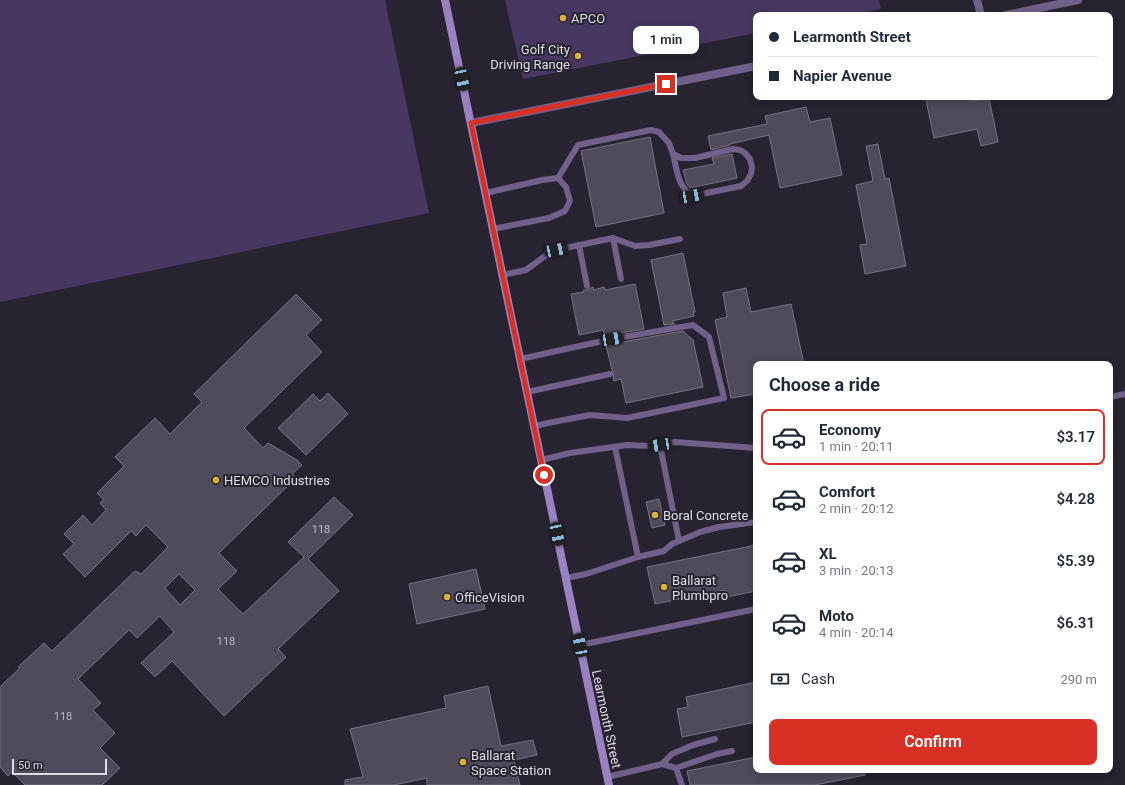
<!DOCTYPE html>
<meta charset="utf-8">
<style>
:root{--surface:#fff;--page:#f2f2f3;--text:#1f2937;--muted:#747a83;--line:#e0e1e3;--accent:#d93025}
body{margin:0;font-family:Roboto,sans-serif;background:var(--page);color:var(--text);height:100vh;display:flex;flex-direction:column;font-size:15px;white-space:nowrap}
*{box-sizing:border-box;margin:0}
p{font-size:13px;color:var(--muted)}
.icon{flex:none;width:22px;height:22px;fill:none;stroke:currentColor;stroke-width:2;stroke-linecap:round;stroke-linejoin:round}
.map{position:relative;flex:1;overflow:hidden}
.drawer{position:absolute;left:753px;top:361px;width:360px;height:412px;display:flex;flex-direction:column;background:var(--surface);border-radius:8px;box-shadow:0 2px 10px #0003}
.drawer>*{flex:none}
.top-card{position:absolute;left:753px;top:12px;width:360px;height:88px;border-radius:8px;box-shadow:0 2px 10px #0003;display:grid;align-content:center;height:88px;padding:0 16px;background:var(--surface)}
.scale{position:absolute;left:12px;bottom:10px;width:95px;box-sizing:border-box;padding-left:4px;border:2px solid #dfdce5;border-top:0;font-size:11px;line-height:14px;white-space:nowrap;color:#dfdce5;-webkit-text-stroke:3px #282331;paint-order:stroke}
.end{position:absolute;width:18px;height:18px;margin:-9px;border:5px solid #d93025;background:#fff;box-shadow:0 0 0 2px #fff}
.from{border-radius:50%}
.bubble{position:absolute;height:28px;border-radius:8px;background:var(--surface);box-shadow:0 2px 10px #0003;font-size:13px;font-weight:600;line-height:28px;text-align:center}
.car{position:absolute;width:12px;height:24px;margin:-12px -6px;border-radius:5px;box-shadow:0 0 3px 1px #0007;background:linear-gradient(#222 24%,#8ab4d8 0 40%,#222 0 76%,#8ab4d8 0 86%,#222 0)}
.top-card b{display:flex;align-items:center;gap:14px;height:38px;font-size:15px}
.top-card b+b{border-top:1px solid var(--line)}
.top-card i{width:10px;height:10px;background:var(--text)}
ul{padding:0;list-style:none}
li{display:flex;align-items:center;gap:12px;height:56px;margin:0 8px 6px;padding:0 8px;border:2px solid transparent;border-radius:8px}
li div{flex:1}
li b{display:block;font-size:15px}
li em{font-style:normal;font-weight:600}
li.active{border-color:var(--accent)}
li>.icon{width:36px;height:36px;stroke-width:1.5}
h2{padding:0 16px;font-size:18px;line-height:48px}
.pay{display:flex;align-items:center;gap:10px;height:44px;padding:0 16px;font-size:15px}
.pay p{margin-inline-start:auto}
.cta{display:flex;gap:8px;margin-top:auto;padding:8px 16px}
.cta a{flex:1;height:46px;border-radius:8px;background:var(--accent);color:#fff;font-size:16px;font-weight:600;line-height:46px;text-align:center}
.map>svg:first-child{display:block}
.green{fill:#473861}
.building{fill:#4f4b5a;stroke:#787383;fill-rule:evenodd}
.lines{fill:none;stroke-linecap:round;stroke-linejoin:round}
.lane{stroke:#6f6189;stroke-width:6}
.street{stroke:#6f6189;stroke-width:8}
.secondary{stroke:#9882c2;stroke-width:8}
.route{stroke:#d93025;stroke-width:5}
.poi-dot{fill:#dcb233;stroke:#282331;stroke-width:1.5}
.labels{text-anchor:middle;stroke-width:4;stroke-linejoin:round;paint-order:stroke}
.number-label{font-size:11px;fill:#bbb8c2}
.poi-label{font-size:13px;fill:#dfdce5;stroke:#282331;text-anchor:start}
.street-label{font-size:13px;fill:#dfdce5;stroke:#282331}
</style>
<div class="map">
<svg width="1125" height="785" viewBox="0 0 1125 785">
<rect width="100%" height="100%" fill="#282331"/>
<g class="green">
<polygon points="0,0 385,0 429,213 0,302"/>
<polygon points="505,0 879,0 881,9 849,15 756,15 756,33 523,79"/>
</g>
<g class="building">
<polygon points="940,97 971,97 972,101 989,98 998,142 981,146 977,129 934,138 926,100"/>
<polygon points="806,107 810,122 830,118 842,175 780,188 769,135 730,144 730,145 711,150 708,136 767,124 765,116"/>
<polygon points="650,137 664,213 596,227 581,151"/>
<polygon points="878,144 885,179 889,178 906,266 865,274 860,245 867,244 856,185 873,181 866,146"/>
<polygon points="732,154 737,178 690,188 687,184 683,170 714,164 712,158"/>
<polygon points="683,253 695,312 693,312 694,316 672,321 675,324 664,325 651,260"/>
<polygon points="635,284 644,329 605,336 603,330 579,335 571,294 584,292 583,290 588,290 593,287 594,290 604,287 605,290"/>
<polygon points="746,288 751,312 791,304 804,364 756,364 756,394 731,398 715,320 727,317 723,293"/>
<path d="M 296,294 L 322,320 L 306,335 L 322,352 L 244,428 L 263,448 L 268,443 L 297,460 L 302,465 L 292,474 L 296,478 L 219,553 L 237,571 L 218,589 L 243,614 L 304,557 L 288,542 L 334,497 L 353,515 L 308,559 L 339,591 L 278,649 L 286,657 L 224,716 L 172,661 L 155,677 L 141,663 L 174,632 L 160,616 L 137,638 L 129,630 L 78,679 L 101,703 L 93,710 L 115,733 L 100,748 L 120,768 L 102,785 L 25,785 L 12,772 L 8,776 L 0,767 L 0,687 L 20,668 L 18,667 L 44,643 L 52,651 L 135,571 L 141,574 L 168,547 L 146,525 L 136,536 L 131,531 L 85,577 L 63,554 L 74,544 L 64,534 L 83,515 L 92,525 L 106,510 L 100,503 L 104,500 L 97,493 L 124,466 L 115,457 L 155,418 L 170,434 L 202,402 L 194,394 ZM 179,574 L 195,590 L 180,605 L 165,588 Z"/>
<polygon points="683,331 693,340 703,387 626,403 621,379 614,381 613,377 614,373 612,370 606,345"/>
<polygon points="328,393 348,414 306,455 278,428 313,394 320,401"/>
<polygon points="659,499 665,525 652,528 646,502"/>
<polygon points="756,545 756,591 727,597 725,590 655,604 647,567"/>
<polygon points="476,569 485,609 417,624 409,584"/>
<polygon points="756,682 756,722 682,737 677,709 688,707 686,697"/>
<polygon points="488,686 501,746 533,740 537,755 514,760 520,785 427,785 427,778 394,785 345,785 345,780 363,777 350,729 446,708 444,696"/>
<polygon points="756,757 756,770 864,770 865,775 815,785 690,785 687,771"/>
</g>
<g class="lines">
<g class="lane">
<path d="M 558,178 L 578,145 L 651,130 L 659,132 L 669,143 L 673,154 L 681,158 L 695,158 L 733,149 L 740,150 L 745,153 L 750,159 L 752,167 L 751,174 L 747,181 L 741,186 L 692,196 C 677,185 677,170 673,154"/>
<polyline points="486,193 542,180 558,178 566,187 570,201 565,211 549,218 493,229"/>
<polyline points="613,238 621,279"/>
<polyline points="579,245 587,286"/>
<polyline points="503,275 526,270 545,256 556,250 613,238 635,246 649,245 680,239"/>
<polyline points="520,359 612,339 693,325 709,337 724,398 627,418 590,415 553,422 534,426"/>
<polyline points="527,392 610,374"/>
<polyline points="1110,397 1125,394"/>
<polyline points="660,445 679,541"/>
<polyline points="615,447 638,557"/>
<polyline points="541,460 570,453 627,445 650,446 675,442 756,448"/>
<polyline points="566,578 586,574 638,557 664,551 672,544 700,532 719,527 756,522"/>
<polyline points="580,645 756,609"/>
<polyline points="662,764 672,754 693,745 715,739"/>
<polyline points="676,768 717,754 732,751"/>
<polyline points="607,777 662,764 676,768 682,785"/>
</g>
<g class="street">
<polyline points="977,0 981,15"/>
<polyline points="1006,15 1078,0"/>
<polyline points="471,123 756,66"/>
</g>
<polyline class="secondary" points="445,0 609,785"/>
</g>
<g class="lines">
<polyline class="route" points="544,475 471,123 666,84"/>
</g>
<g class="poi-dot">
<circle cx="563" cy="18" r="4"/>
<circle cx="578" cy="56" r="4"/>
<circle cx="216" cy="480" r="4"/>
<circle cx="655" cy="515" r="4"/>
<circle cx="664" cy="587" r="4"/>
<circle cx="447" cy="597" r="4"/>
<circle cx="463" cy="762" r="4"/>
</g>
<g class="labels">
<g class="number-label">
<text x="321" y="533">118</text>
<text x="226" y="645">118</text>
<text x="63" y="720">118</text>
</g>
<g class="poi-label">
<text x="571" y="23">APCO</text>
<text x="570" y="54" text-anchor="end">Golf City<tspan x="570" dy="15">Driving Range</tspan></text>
<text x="224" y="485">HEMCO Industries</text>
<text x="663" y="520">Boral Concrete</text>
<text x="672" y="585">Ballarat<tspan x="672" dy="15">Plumbpro</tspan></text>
<text x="455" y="602">OfficeVision</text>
<text x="471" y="760">Ballarat<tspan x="471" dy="15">Space Station</tspan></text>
</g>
<g class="street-label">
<text transform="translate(607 719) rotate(78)" y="5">Learmonth Street</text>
</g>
</g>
</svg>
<div class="scale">50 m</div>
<i class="end from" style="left:544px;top:475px"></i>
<i class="end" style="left:666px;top:84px"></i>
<div class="bubble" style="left:633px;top:26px;width:66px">1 min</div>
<i class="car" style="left:462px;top:79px;rotate:168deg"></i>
<i class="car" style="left:692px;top:196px;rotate:79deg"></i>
<i class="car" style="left:556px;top:250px;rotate:78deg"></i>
<i class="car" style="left:612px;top:339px;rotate:80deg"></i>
<i class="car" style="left:660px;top:445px;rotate:261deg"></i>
<i class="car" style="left:557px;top:534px;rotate:168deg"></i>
<i class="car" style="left:580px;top:645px;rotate:349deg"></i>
<div class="top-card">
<b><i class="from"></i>Learmonth Street</b>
<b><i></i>Napier Avenue</b>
</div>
<section class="drawer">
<h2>Choose a ride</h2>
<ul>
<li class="active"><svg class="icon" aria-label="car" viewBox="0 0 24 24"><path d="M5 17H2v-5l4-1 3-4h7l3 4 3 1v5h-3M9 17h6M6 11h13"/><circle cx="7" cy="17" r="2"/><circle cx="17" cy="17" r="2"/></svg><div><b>Economy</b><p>1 min · 20:11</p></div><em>$3.17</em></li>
<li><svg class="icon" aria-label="car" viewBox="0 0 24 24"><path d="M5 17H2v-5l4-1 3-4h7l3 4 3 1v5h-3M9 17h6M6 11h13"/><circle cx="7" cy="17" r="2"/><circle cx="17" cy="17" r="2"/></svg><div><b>Comfort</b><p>2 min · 20:12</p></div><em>$4.28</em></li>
<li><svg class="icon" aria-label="car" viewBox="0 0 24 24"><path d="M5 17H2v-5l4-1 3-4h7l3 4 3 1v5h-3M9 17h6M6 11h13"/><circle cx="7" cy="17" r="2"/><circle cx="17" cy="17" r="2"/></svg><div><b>XL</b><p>3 min · 20:13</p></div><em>$5.39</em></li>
<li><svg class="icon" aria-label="car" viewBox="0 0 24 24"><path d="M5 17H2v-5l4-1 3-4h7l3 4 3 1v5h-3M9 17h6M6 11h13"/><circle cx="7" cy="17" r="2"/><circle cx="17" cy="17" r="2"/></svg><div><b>Moto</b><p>4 min · 20:14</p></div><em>$6.31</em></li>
</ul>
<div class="pay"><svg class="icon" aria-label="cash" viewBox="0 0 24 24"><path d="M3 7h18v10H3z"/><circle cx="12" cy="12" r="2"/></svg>Cash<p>290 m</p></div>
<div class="cta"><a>Confirm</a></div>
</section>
</div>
